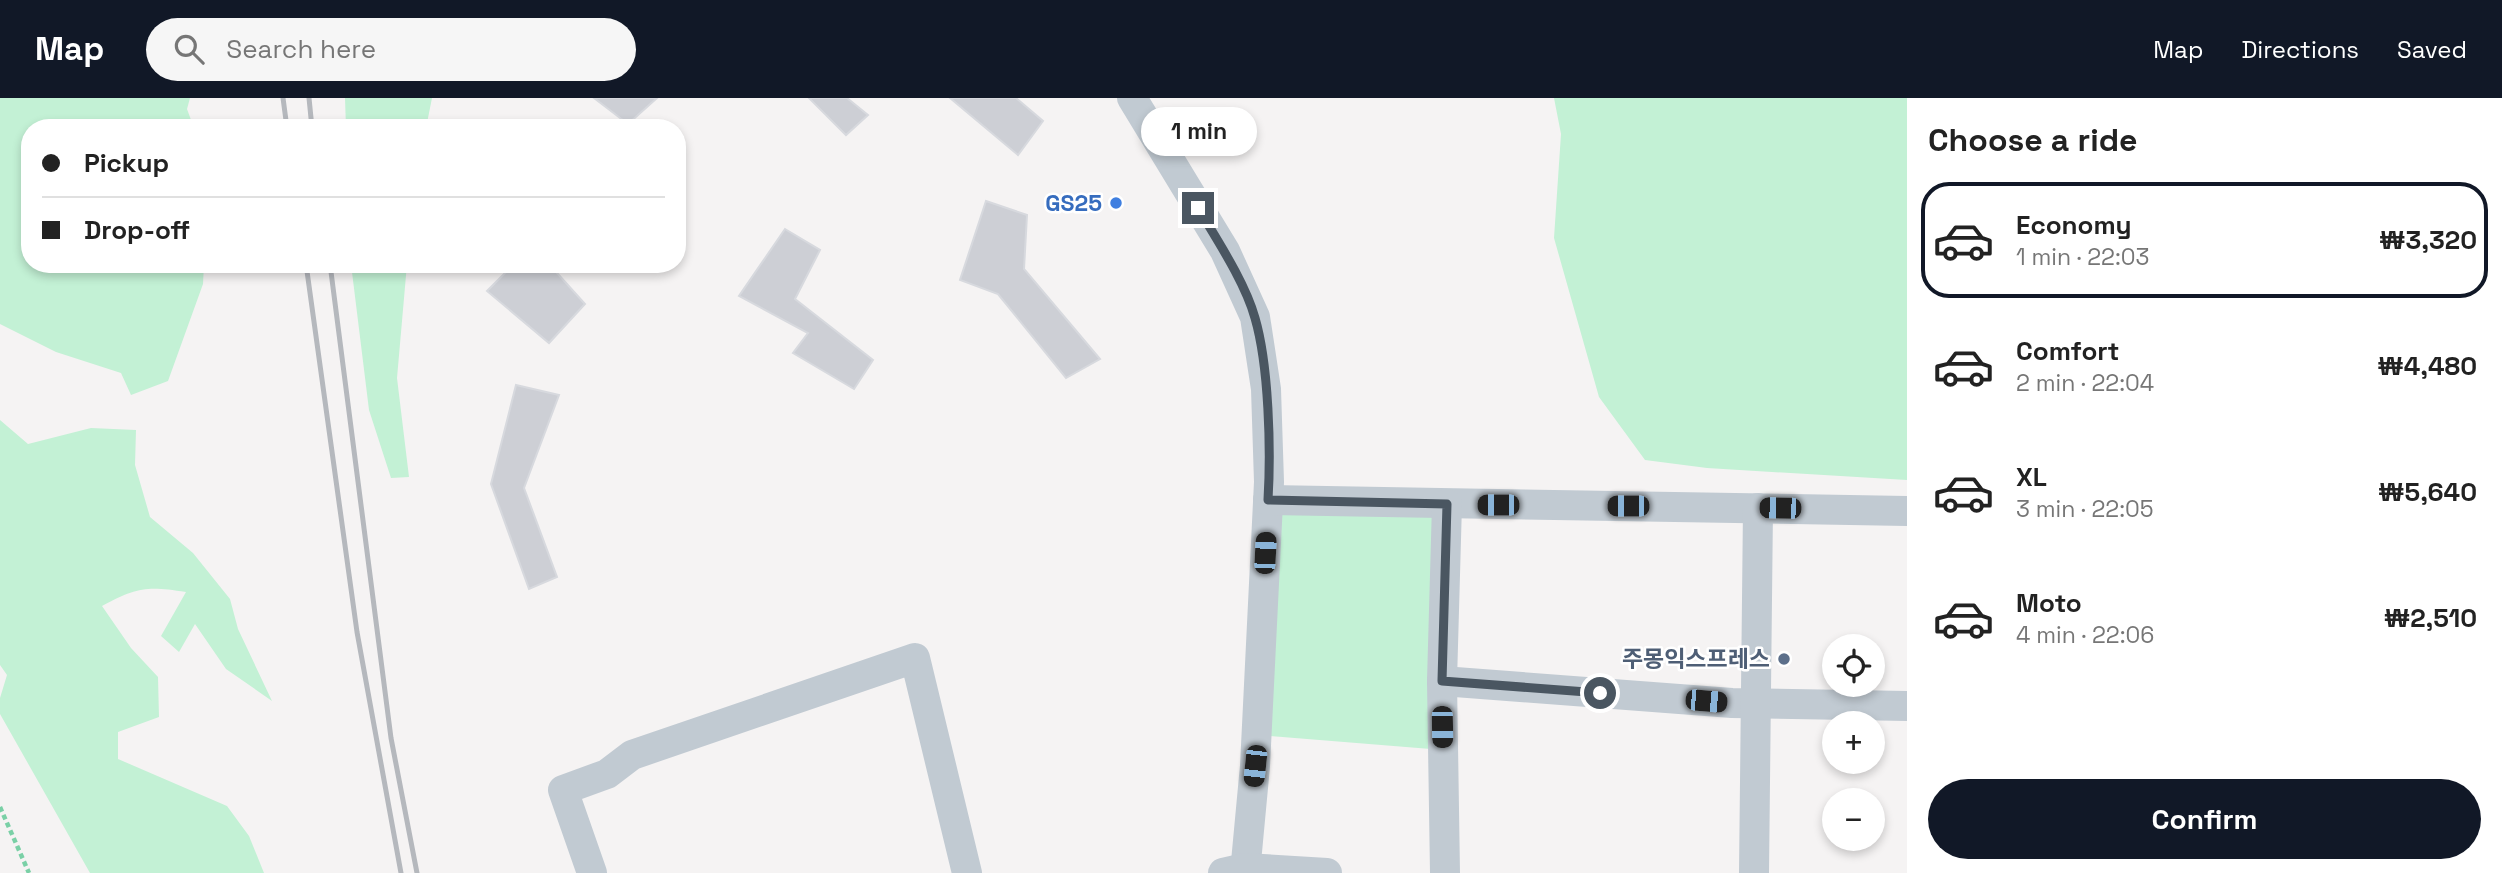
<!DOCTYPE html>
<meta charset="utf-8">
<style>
:root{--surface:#fff;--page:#f6f6f6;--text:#222;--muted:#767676;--line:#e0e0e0;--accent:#111827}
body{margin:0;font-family:"Space Grotesk","Noto Sans KR",sans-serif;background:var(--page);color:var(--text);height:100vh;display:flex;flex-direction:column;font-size:26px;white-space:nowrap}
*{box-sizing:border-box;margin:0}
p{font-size:23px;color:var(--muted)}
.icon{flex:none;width:38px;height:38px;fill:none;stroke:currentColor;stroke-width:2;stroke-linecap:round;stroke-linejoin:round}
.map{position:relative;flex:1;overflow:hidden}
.panel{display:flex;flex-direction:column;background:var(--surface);width:595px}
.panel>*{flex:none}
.top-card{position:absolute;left:21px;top:21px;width:665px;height:154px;border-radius:28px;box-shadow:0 4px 10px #0003;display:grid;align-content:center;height:154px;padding:0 21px;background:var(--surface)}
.tools{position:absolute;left:1822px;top:536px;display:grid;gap:14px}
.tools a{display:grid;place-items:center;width:63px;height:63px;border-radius:50%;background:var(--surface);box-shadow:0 4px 10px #0003;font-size:35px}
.end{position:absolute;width:32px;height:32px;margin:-16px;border:9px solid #4a5661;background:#fff;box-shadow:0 0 0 4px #fff}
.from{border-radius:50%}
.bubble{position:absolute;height:49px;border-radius:24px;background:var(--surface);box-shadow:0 4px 10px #0003;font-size:23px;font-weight:700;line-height:49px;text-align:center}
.car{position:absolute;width:21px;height:42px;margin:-21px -10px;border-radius:9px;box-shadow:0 0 5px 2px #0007;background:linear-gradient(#222 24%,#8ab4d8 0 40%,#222 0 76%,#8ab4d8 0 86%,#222 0)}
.top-card b{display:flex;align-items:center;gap:24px;height:66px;font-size:26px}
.top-card b+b{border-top:2px solid var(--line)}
.top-card i{width:18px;height:18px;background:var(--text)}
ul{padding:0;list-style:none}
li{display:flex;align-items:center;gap:21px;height:116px;margin:0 14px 10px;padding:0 7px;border:4px solid transparent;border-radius:28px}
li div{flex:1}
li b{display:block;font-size:26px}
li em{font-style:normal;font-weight:700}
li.on{border-color:var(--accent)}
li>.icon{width:63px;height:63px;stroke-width:1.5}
h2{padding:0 21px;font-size:32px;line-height:84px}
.primary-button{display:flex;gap:14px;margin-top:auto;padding:14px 21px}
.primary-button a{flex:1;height:80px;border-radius:42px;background:var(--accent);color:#fff;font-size:28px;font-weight:700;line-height:80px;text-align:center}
header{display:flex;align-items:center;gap:42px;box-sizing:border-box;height:98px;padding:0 35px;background:var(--accent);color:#fff}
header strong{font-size:33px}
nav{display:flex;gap:38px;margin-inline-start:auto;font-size:24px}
.search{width:490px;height:63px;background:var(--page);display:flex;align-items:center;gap:18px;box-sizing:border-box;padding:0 24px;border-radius:38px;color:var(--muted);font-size:26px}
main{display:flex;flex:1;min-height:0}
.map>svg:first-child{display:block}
.green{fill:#c3f1d5}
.building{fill:#cdcfd5;stroke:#d7d9de;stroke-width:2}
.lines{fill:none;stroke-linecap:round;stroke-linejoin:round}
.path{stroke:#7ad0a6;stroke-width:4.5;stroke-dasharray:5 3.5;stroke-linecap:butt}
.street{stroke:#c1cad2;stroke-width:30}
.rail{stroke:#b5b8bd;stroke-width:5}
.route{stroke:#4a5661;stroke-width:9}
.shop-dot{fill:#3f7fe0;stroke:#fff;stroke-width:2.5}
.service-dot{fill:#5c6f8a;stroke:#fff;stroke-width:2.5}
.labels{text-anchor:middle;stroke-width:5;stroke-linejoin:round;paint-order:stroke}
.shop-label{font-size:23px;font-weight:bold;fill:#366cbe;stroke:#fff;text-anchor:end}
.service-label{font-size:23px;font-weight:bold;fill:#4e5e75;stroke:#fff;text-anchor:end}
</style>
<header>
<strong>Map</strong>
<div class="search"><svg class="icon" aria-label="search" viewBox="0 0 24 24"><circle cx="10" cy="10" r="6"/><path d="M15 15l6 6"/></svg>Search here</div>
<nav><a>Map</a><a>Directions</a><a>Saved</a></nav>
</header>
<main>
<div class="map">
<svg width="1907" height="775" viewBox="0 0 1907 775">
<rect width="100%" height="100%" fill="#f5f3f3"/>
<g class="green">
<polygon points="0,0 190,0 187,11 194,30 30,30 30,166 204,166 203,186 168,283 131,297 121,275 56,254 0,226"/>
<polygon points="345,0 432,0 426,30 346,30"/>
<polygon points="1554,0 1907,0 1907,382 1707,370 1645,362 1599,299 1554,140 1561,36"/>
<polygon points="351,166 407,166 397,280 409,379 391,380 369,312"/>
<path d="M 0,322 L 28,346 L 91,330 L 136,332 L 135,367 L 150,419 L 193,455 L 230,501 L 238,531 L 272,603 L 226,571 L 195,526 L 179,554 L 161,538 L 186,494 C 147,488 137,489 102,508 L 131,550 L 158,579 L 159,619 L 118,634 L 118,661 L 227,708 L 249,738 L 264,775 L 90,775 L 0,616 L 0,600 L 7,577 L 0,567 Z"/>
<polygon points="1268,402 1447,406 1443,652 1257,637"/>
</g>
<g class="building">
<polygon points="594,0 657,0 628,26"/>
<polygon points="809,0 847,0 868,17 846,37"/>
<polygon points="950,0 1016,0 1043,23 1018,57"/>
<polygon points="986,103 1027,117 1024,171 1100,261 1066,280 998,196 960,182"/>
<polygon points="785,131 820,152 795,201 873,262 854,291 793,255 808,235 739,198"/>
<polygon points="514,166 549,166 585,206 549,245 487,193"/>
<polygon points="516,287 559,297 524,390 557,479 529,491 491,386"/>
</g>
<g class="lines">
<polyline class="path" points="0,709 29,775"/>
<g class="street">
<polyline points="1132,0 1225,153 1255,219 1266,291 1269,384 1255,668 1245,775"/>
<polyline points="1268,402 1907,413"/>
<polyline points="1442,583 1732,605 1907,608"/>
<polyline points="592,775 563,692 607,676 632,657 915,560 967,775"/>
<polyline points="1223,775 1245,770 1327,775"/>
<polyline points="1445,775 1442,583 1447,406"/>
<polyline points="1754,775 1758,410"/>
</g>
<g class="rail">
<polyline points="283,0 287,30"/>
<polyline points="309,0 312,30"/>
<polyline points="306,166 357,534 401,775"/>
<polyline points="330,166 391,640 417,775"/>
</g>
</g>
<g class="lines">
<path class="route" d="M 1198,110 C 1217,142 1245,184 1255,220 C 1269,268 1271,352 1268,402 L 1447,406 L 1442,583 L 1600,595"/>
</g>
<circle class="shop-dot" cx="1116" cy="105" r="7"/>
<circle class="service-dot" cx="1784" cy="561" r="7"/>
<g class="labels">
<g class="shop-label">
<text x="1102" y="113">GS25</text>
</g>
<g class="service-label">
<text x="1770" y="569">주몽익스프레스</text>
</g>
</g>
</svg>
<div class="tools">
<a><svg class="icon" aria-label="locate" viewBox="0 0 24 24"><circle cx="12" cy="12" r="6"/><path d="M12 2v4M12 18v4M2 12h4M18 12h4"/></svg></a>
<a>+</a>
<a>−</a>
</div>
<i class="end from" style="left:1600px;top:595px"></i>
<i class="end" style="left:1198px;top:110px"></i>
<div class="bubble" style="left:1141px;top:9px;width:116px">1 min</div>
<i class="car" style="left:1498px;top:407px;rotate:270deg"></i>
<i class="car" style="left:1628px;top:408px;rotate:270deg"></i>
<i class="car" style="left:1780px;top:410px;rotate:271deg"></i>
<i class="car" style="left:1265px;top:455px;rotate:3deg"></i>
<i class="car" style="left:1706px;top:603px;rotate:95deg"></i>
<i class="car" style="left:1442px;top:629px;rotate:179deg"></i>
<i class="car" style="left:1255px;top:668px;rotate:186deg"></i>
<div class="top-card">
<b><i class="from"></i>Pickup</b>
<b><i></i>Drop-off</b>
</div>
</div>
<section class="panel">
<h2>Choose a ride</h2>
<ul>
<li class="on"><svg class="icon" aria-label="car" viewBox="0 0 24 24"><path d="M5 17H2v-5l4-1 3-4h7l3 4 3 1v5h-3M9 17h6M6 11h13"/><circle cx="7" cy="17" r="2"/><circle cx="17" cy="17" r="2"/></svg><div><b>Economy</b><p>1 min · 22:03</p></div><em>₩3,320</em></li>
<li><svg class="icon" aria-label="car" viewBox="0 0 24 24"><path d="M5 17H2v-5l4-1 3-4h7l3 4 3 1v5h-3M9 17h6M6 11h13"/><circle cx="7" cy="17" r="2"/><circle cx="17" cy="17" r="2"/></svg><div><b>Comfort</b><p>2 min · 22:04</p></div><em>₩4,480</em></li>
<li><svg class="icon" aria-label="car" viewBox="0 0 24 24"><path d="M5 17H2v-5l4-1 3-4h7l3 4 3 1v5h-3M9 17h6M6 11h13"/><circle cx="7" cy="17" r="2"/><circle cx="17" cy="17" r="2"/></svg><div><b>XL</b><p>3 min · 22:05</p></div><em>₩5,640</em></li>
<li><svg class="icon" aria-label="car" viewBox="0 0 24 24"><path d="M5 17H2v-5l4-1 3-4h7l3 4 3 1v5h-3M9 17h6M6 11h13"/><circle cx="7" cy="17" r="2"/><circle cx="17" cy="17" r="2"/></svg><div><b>Moto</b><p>4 min · 22:06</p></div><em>₩2,510</em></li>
</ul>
<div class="primary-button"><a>Confirm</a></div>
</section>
</main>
